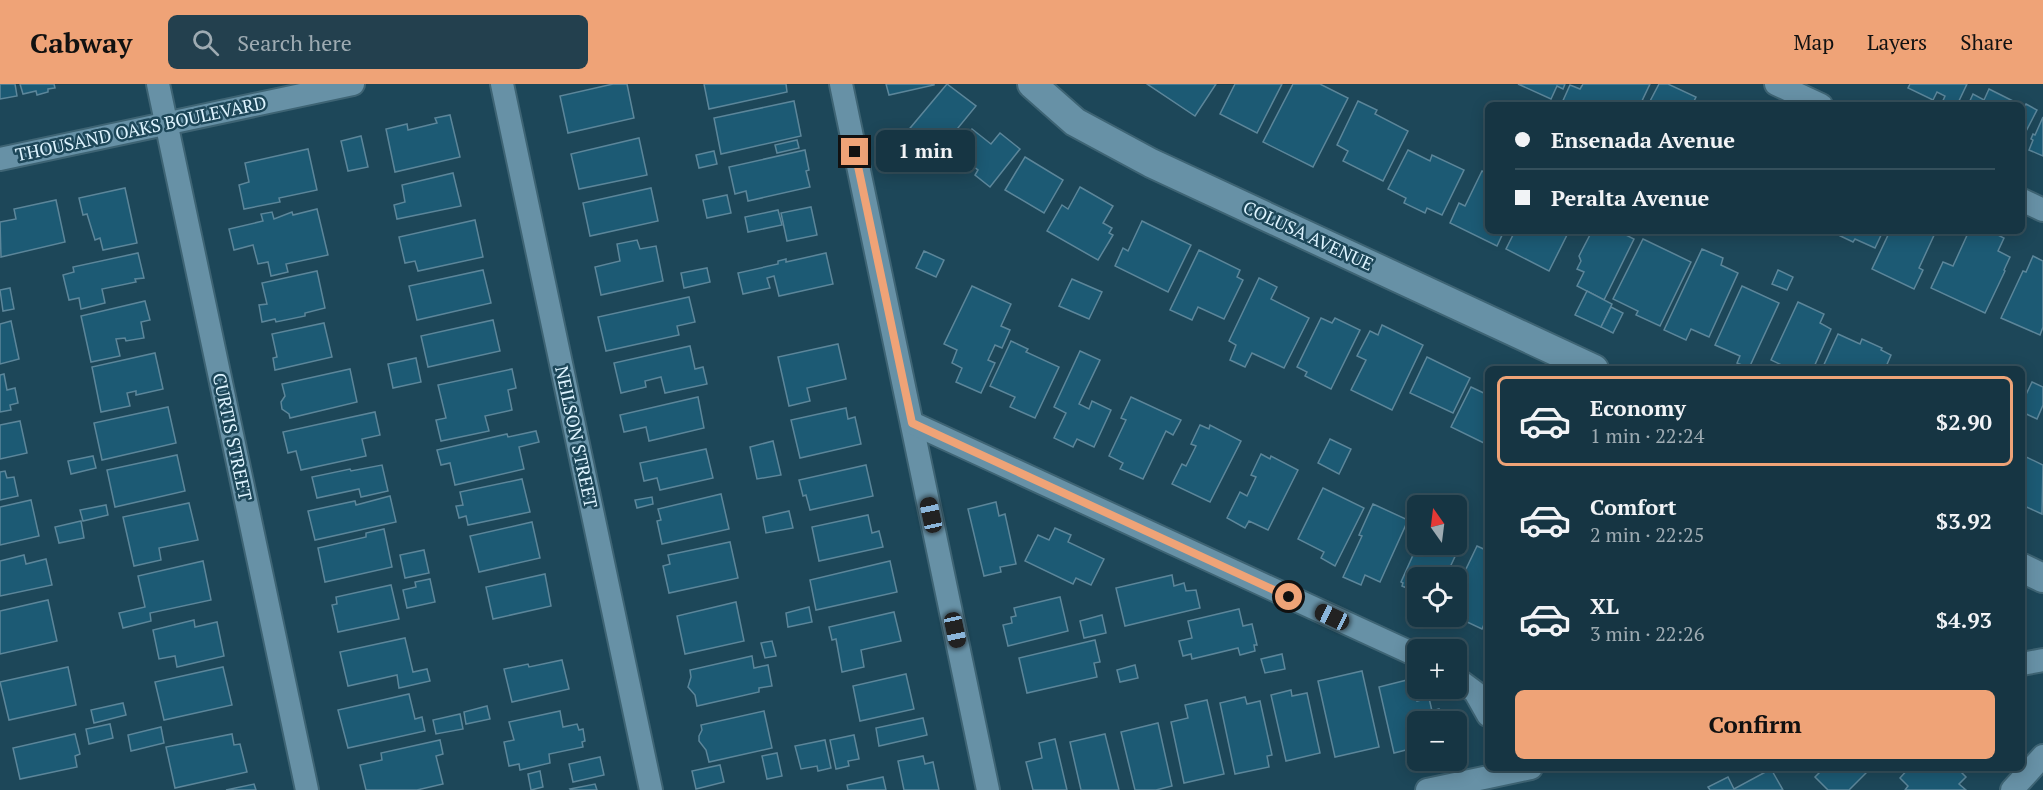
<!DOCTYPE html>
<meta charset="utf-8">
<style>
:root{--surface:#163543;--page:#23404e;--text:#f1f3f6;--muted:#9eabb2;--line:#35505c;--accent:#efa377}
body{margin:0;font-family:"PT Serif",serif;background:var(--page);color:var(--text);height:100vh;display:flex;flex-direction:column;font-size:22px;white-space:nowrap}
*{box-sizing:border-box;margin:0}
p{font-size:20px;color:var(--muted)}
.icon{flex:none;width:33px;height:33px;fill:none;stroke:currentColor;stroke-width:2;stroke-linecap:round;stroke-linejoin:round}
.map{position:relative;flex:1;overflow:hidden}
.sheet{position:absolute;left:1485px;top:282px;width:540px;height:405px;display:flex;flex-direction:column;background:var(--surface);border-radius:9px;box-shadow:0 3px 15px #0003,0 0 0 2px var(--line)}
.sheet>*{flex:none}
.guide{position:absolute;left:1485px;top:18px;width:540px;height:132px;border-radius:9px;box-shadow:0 3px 15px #0003,0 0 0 2px var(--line);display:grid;align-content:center;height:132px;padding:0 30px;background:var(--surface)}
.needle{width:39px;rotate:346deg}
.controls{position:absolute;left:1407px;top:411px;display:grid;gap:12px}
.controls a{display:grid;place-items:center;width:60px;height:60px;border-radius:9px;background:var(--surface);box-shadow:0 3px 15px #0003,0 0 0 2px var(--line);font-size:30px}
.end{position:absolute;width:27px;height:27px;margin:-14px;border:8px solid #efa377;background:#111;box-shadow:0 0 0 3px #111}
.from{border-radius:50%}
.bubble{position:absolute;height:42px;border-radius:9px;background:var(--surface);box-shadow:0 3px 15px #0003,0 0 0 2px var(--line);font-size:20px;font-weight:600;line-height:42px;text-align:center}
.car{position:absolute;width:18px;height:36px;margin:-18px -9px;border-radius:8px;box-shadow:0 0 4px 2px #0007;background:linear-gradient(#222 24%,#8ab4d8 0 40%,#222 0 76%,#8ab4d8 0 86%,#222 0)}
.guide b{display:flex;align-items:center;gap:21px;height:57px;font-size:22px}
.guide b+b{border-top:2px solid var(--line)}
.guide i{width:15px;height:15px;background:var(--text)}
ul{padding:10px 0 0;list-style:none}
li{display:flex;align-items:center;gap:18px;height:90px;margin:0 12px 9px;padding:0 18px;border:3px solid transparent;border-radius:9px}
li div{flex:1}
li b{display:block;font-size:22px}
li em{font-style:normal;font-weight:600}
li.on{border-color:var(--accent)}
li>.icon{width:54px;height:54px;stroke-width:1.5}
.primary-button{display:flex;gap:12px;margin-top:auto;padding:12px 30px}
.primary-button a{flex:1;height:69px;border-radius:9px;background:var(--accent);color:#111;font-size:24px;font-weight:600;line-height:69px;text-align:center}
header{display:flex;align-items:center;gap:36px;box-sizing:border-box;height:84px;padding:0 30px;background:var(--accent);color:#111}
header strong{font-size:28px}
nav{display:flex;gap:33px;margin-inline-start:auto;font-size:21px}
.search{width:420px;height:54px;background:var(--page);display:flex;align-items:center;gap:15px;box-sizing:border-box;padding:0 21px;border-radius:9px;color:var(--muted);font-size:22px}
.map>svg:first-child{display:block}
.building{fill:#1c5a74;stroke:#5c869a;stroke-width:1.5}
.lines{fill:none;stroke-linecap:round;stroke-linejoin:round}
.minor-casing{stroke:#3e6474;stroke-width:26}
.tertiary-casing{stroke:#3e6474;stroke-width:32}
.minor{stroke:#6791a6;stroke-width:22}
.tertiary{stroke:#6791a6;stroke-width:28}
.route{stroke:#efa377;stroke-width:8}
.labels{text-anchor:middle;stroke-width:5;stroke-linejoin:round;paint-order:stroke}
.street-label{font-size:18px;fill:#def4ff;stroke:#1d4759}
</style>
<header>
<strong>Cabway</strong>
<div class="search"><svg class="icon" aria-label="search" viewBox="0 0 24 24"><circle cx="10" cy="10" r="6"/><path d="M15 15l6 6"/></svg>Search here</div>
<nav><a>Map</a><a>Layers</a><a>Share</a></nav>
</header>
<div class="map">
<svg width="2043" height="706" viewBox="0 0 2043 706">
<rect width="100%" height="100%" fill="#1d4759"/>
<g class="building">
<polygon points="0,0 15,0 17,12 0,15"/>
<polygon points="20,0 54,0 55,4 48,5 48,8 37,11 36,7 23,10"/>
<polygon points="613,0 627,0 634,34 568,49 560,12"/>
<polygon points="704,0 786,0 787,8 709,25"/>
<polygon points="886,0 934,0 934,1 889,11"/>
<polygon points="947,0 976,22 935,72 906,49"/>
<polygon points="1147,0 1216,0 1195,32"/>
<polygon points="1235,0 1282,0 1257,49 1220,30"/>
<polygon points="1293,0 1320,0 1348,14 1313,83 1263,58"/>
<polygon points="1518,0 1565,0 1563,5 1557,2 1551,15"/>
<polygon points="1583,0 1650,0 1640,21 1561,21 1570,1 1580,5"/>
<polygon points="1659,0 1668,0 1696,13 1692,21 1648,21"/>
<polygon points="1910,0 1967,0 1957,21 1941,21 1945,12 1937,8 1933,16 1908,4"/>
<polygon points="1989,5 2021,21 1968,21 1973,10 1984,16"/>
<polygon points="794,17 801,52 721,70 714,34"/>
<polygon points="1358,17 1377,26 1375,30 1408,47 1383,97 1343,77 1348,67 1337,61"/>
<polygon points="2026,20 2037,26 2022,55 2022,21 2025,23"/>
<polygon points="450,31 460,73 395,88 386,45 407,40 408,46 437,39 435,34"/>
<polygon points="2043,33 2043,72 2029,66 2033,56 2031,55 2033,50 2035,51"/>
<polygon points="972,45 991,60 1000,49 1020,65 990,103 975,91 978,86 954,68"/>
<polygon points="361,52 368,83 348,87 341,57"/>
<polygon points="639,54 647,91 579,105 571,70"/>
<polygon points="797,56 799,64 777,69 775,61"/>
<polygon points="308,65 317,106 279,114 280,118 244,125 239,101 249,98 245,79"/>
<polygon points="805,66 809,86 806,87 810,103 748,117 746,107 735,110 729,83"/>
<polygon points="1408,66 1430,77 1432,71 1464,86 1442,131 1427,124 1425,129 1404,119 1406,114 1388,105"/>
<polygon points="714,67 717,80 699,84 696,71"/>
<polygon points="1025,73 1063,96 1044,129 1005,106"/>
<polygon points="1482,87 1488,90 1488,147 1504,147 1497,162 1450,139 1459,119 1465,122"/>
<polygon points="453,89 461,122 397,135 394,121 405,118 402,101"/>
<polygon points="1080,103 1113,122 1103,139 1112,144 1109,149 1113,151 1098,176 1047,147 1062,121 1068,125"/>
<polygon points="125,104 137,159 103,166 100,154 95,156 87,130 83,131 79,114"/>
<polygon points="651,104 658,137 590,152 583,119"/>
<polygon points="727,111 731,129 707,134 703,116"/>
<polygon points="56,116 65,158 1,173 0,138 16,135 14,125"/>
<polygon points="811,123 817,151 787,157 781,129"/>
<polygon points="317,125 328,171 286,180 288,188 271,192 268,178 258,180 253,161 234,166 229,145 263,137 261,130 272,128 274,135 292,128 293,131"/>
<polygon points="778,126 782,141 748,148 745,133"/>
<polygon points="475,136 483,173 418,187 415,177 405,179 399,153"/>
<polygon points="1142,137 1191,161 1168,208 1115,182 1123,164 1128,167"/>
<polygon points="1515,147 1569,147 1549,187 1506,165"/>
<polygon points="1592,147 1618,147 1634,155 1604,216 1577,202 1584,188 1577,185 1581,177 1579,172"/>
<polygon points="1830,147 1883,147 1875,164 1855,155 1853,158"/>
<polygon points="1890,147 1936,147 1919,184 1923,186 1914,205 1872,185"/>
<polygon points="1969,147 1990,147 2004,154 1998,167 2010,173 2004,186 2005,187 1985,229 1931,204 1943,178 1953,182"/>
<polygon points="1643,155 1691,178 1660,242 1636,231 1638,227 1613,215"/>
<polygon points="637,156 640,165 656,162 663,197 601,211 595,183 620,177 617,160"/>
<polygon points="1702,165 1723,174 1721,181 1738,189 1709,253 1691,245 1686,256 1664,246"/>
<polygon points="1199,166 1240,186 1237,193 1243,196 1224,235 1198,223 1192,236 1170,226"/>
<polygon points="924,167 944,176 936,193 916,184"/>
<polygon points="138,169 144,194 135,195 136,198 102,205 105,219 81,225 79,214 69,216 63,191 74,188 73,183"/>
<polygon points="826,169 833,200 779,212 774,192 767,194 770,204 743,210 738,189 778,180 778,177 786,175 786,178"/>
<polygon points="2033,172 2043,177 2043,243 2040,251 2001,234 2023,187 2026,188"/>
<polygon points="707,184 710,198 684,204 681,189"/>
<polygon points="483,186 491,219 417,236 409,202"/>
<polygon points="1778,186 1793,193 1787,206 1772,200"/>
<polygon points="317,187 325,224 305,229 305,232 276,238 275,235 262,238 259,221 267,220 262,199"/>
<polygon points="1259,194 1277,203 1271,215 1309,234 1284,284 1252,269 1245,283 1230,276 1236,261 1229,257"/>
<polygon points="1072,195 1102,208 1089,235 1059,222"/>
<polygon points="972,202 1011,220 1001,242 1010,246 1002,264 995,261 988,276 995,279 981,309 956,298 962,284 952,279 957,266 944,260"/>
<polygon points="1742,202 1779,219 1749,284 1737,279 1740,272 1715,261"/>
<polygon points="10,204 14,225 3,227 0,206"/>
<polygon points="1587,207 1612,220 1601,243 1575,231"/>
<polygon points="689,213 695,238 677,242 679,251 606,267 598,233"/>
<polygon points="145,217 150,236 141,238 144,254 126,257 125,254 116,255 120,272 91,278 81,232"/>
<polygon points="1798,218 1824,230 1820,239 1831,245 1813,285 1790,285 1771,276"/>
<polygon points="1611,223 1623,229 1613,249 1601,243"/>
<polygon points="1321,234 1332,239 1335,234 1360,246 1331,305 1305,292 1307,288 1297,283"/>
<polygon points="493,236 500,267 428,283 421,252"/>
<polygon points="11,237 19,275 0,280 0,240"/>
<polygon points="324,239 332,273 275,286 273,274 277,273 272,250"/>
<polygon points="1382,241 1423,261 1392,326 1351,306 1366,276 1357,272 1370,247 1378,251"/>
<polygon points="1838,250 1860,260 1862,255 1882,264 1881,266 1891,271 1885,285 1822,285"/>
<polygon points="1011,257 1028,265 1026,268 1059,283 1035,334 1010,323 1015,313 990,302"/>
<polygon points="838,260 846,295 807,304 810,317 789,322 778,273"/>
<polygon points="690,262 695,285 703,283 707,300 665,309 661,293 645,297 646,303 621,309 614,279"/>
<polygon points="1080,267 1100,276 1079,320 1089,325 1092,317 1111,326 1094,363 1077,355 1073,363 1054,354 1066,329 1054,323"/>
<polygon points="155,269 163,305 136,311 136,307 127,309 130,322 101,328 92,283"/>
<polygon points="1427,273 1470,294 1453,329 1410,309"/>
<polygon points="416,274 421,298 393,304 388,280"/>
<polygon points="350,285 357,318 290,334 289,330 282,325 281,318 285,312 282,300"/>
<polygon points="512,285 516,304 508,306 512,326 485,332 489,347 441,357 436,336 446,334 438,301"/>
<polygon points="4,290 7,306 15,304 18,319 10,321 11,326 0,328 0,291"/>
<polygon points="2032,298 2043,303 2043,321 2037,335 2022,328 2022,319"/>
<polygon points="1471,303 1488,311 1488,361 1451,343"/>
<polygon points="698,313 704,344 649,357 646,343 624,348 620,331"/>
<polygon points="1131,313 1181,336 1173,351 1166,347 1143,395 1120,385 1123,379 1109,372 1126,336 1121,334"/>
<polygon points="168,323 176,359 102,376 94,339"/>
<polygon points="846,324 848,335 855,333 861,360 800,374 791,336"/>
<polygon points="375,328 380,351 362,355 366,372 301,386 296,367 288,369 283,348"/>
<polygon points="20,337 27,369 0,375 0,341"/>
<polygon points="1200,341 1209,345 1210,341 1241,357 1210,418 1172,400 1182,380 1186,382 1196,362 1191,360"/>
<polygon points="536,347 539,358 519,363 524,385 455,401 450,379 441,381 437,366 507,350 508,353"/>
<polygon points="1330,355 1351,365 1339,390 1318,379"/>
<polygon points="773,357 781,391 757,395 750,363"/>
<polygon points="706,365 713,394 660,406 657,394 644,397 640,379"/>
<polygon points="1261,370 1270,375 1271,372 1298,386 1268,446 1249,437 1245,444 1227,434 1240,408 1247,412 1256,393 1251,391"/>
<polygon points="177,371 185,407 115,423 107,386"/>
<polygon points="2022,371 2043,381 2042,430 2022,421"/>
<polygon points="93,372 96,384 71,390 68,377"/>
<polygon points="382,381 388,407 361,413 359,405 317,414 312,393 350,385 351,387"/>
<polygon points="866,381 873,412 810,426 806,411 803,412 799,396"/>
<polygon points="5,387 7,394 14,393 18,412 0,416 0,388"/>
<polygon points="522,395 530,428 468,441 466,432 459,434 456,422 463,421 460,408"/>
<polygon points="1323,404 1364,424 1335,482 1321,474 1324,468 1298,455"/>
<polygon points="721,410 729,445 662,460 657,437 661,436 658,425"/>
<polygon points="390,412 396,438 315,456 308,427 355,417 356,421"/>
<polygon points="652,413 653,420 637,424 635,416"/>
<polygon points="31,416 39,452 0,461 0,423"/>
<polygon points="996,418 999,432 1005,430 1016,480 1000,483 1001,488 984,492 968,425"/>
<polygon points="189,419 198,456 159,464 161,476 134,482 123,433"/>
<polygon points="1373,420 1408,436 1380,498 1365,491 1361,501 1343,493 1362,452 1359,451"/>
<polygon points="106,421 108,431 83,437 80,426"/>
<polygon points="789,427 793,444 766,449 763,433"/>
<polygon points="868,431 872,449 879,447 883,463 819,477 812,443"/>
<polygon points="81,437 84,454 59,459 55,443"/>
<polygon points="532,438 540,474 479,488 470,452"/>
<polygon points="1055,444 1071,451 1068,458 1104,475 1091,501 1076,494 1073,500 1025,477 1038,451 1049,456"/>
<polygon points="384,445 392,483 325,498 318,464 366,453 366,449"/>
<polygon points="730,458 738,494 669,509 663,482 670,480 668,471"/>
<polygon points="1418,460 1446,460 1458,466 1445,494 1418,494 1418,518 1412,516 1416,508 1402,502 1403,499 1401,498"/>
<polygon points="1477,462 1488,467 1488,531 1482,545 1463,536 1461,542 1444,535 1445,532 1456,532 1456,506"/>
<polygon points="424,466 429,489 405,494 400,471"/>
<polygon points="24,471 26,480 46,475 52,501 0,512 0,477"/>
<polygon points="203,477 211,516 150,529 151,537 123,544 119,529 145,523 138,492"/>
<polygon points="890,477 897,508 816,526 810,496"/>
<polygon points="545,490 551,522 493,535 486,503"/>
<polygon points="1172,491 1174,502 1184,499 1186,507 1196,506 1200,524 1125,542 1116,504"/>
<polygon points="430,495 435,518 407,524 403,506 416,503 415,498"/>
<polygon points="391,501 399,535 338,548 332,521 337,520 336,513"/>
<polygon points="1060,513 1068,547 1008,562 1003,541 1012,539 1011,533 1016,532 1014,524"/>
<polygon points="48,516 57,557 0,570 0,527"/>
<polygon points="736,518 744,557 685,570 677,532"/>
<polygon points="809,523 812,538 788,543 786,529"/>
<polygon points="1239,525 1243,542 1252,540 1257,561 1254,561 1255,567 1240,571 1238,564 1192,575 1191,570 1183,572 1179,557 1192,554 1188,537"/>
<polygon points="894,528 901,557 861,566 864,583 842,588 836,555 832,556 829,543"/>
<polygon points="1102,531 1106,549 1084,554 1080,537"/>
<polygon points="194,536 195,543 217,538 224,572 177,583 175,572 159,575 153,546"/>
<polygon points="405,554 413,588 427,585 430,597 399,604 397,591 348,602 340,568"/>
<polygon points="1095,556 1100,578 1094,579 1097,593 1027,609 1019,574"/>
<polygon points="772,557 776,572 765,574 761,559"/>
<polygon points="1282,570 1285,585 1265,589 1261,575"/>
<polygon points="752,572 754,584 768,581 772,602 759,604 759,608 697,622 695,611 688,603 691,593 690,586"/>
<polygon points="562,576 569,605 512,618 504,585 528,580 529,583"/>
<polygon points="1135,581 1138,594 1120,598 1117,586"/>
<polygon points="68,583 76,621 9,636 0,598"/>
<polygon points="223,583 232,621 164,636 155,598"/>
<polygon points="1362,587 1379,663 1335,673 1318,597"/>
<polygon points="906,590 914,625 860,637 853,602"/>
<polygon points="1407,596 1410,607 1414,606 1417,617 1429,614 1432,627 1439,625 1442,638 1418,638 1418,663 1394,669 1379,603"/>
<polygon points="1291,606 1292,612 1307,609 1320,669 1286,677 1271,611"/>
<polygon points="409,610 415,635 422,633 425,647 348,664 338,626"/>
<polygon points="1245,613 1247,620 1260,617 1272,671 1267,672 1269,683 1235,690 1220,619"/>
<polygon points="1207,616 1224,690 1184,699 1171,638 1188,634 1185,621"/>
<polygon points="123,619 126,631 94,639 91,626"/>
<polygon points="487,622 490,635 466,640 464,628"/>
<polygon points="560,627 563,643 577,640 579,646 583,645 585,657 582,658 583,663 549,670 550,679 520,686 519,680 509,682 504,658 514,656 509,638"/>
<polygon points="764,627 772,664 709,678 706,666 699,657 699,652 702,646 701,641"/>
<polygon points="460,630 463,645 436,650 433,636"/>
<polygon points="923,634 927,651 879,662 876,644"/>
<polygon points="1158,639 1172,702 1156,706 1135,706 1121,648"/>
<polygon points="110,640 113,654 89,660 86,645"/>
<polygon points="161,643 164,659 131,667 128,651"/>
<polygon points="75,650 80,670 75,672 77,683 20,695 13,664"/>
<polygon points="232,650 234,661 240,660 247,688 175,704 166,663"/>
<polygon points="1105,650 1119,706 1081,706 1070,658"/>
<polygon points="854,651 859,675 848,677 849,682 836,685 830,656"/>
<polygon points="1055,655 1067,706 1033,706 1026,678 1042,674 1039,659"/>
<polygon points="440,656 443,670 436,672 443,700 417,706 366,706 360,681 382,676 381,669"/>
<polygon points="825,656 831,684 818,687 817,682 801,685 795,662"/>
<polygon points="777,669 782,692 767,695 762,672"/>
<polygon points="923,672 925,680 933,678 939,706 904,706 898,677"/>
<polygon points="600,673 604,691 573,698 569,680"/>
<polygon points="720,681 724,698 696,705 692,687"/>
<polygon points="1824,684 1862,684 1866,689 1849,706 1828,706 1815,693"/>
<polygon points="1909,684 1957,684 1966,693 1959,700 1966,706 1905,706 1908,702 1900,694"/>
<polygon points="1771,685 1783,706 1710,706 1708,703 1728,693 1734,705"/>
<polygon points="540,687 543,703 531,706 528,690"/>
<polygon points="883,693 886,706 848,706 847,701"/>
<polygon points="254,700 256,706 226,706"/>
<polygon points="595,700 597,706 571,706 570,705"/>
</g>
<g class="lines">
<g class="minor-casing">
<g id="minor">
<polyline points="158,0 307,706"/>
<polyline points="502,0 651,706"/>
<polyline points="841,0 988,706"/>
<polyline points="1776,0 1821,21"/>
<polyline points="0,75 353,0"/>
<polyline points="2022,116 2043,126"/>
<polyline points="912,339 1418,572"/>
<polyline points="2022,580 2043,576"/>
<polyline points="1456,594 1475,608 1488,631"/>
<polyline points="1427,706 1531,684"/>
<polyline points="2012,706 2043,672"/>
</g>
</g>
<g class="tertiary-casing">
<g id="tertiary">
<polyline points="1032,0 1075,38 1151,79 1594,285"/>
<polyline points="2022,484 2043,494"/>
</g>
</g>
<use href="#minor" class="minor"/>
<use href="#tertiary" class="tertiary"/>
</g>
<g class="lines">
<polyline class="route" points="855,68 912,339 1289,513"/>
</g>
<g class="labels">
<g class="street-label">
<text transform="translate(141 45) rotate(-12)" y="6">THOUSAND OAKS BOULEVARD</text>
<text transform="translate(1308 152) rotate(25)" y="6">COLUSA AVENUE</text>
<text transform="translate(232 353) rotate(78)" y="6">CURTIS STREET</text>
<text transform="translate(576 353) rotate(78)" y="6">NEILSON STREET</text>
</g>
</g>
</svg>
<div class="controls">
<a><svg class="needle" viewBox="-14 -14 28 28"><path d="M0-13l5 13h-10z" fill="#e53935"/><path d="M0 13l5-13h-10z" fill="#9eabb2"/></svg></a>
<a><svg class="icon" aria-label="locate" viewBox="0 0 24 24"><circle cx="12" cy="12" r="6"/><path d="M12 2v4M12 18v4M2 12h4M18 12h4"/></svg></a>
<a>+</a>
<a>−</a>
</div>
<i class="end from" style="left:1289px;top:513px"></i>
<i class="end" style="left:855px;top:68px"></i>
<div class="bubble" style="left:876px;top:46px;width:99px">1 min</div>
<i class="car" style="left:931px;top:431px;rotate:348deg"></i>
<i class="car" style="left:1332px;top:533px;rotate:295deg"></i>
<i class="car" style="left:955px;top:546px;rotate:168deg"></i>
<div class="guide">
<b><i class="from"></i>Ensenada Avenue</b>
<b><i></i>Peralta Avenue</b>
</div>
<section class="sheet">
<ul>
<li class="on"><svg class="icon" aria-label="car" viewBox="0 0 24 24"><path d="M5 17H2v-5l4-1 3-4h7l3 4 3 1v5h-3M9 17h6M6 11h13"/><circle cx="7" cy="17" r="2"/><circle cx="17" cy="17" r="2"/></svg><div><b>Economy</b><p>1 min · 22:24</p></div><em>$2.90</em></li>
<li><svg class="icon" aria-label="car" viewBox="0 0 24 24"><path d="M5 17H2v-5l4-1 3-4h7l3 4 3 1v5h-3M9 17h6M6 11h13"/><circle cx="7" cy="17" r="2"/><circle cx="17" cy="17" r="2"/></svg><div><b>Comfort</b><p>2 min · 22:25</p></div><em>$3.92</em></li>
<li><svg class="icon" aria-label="car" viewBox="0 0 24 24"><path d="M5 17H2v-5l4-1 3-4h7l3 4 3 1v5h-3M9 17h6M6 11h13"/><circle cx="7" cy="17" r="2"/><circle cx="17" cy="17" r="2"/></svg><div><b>XL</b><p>3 min · 22:26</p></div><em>$4.93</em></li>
</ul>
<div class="primary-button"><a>Confirm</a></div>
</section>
</div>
